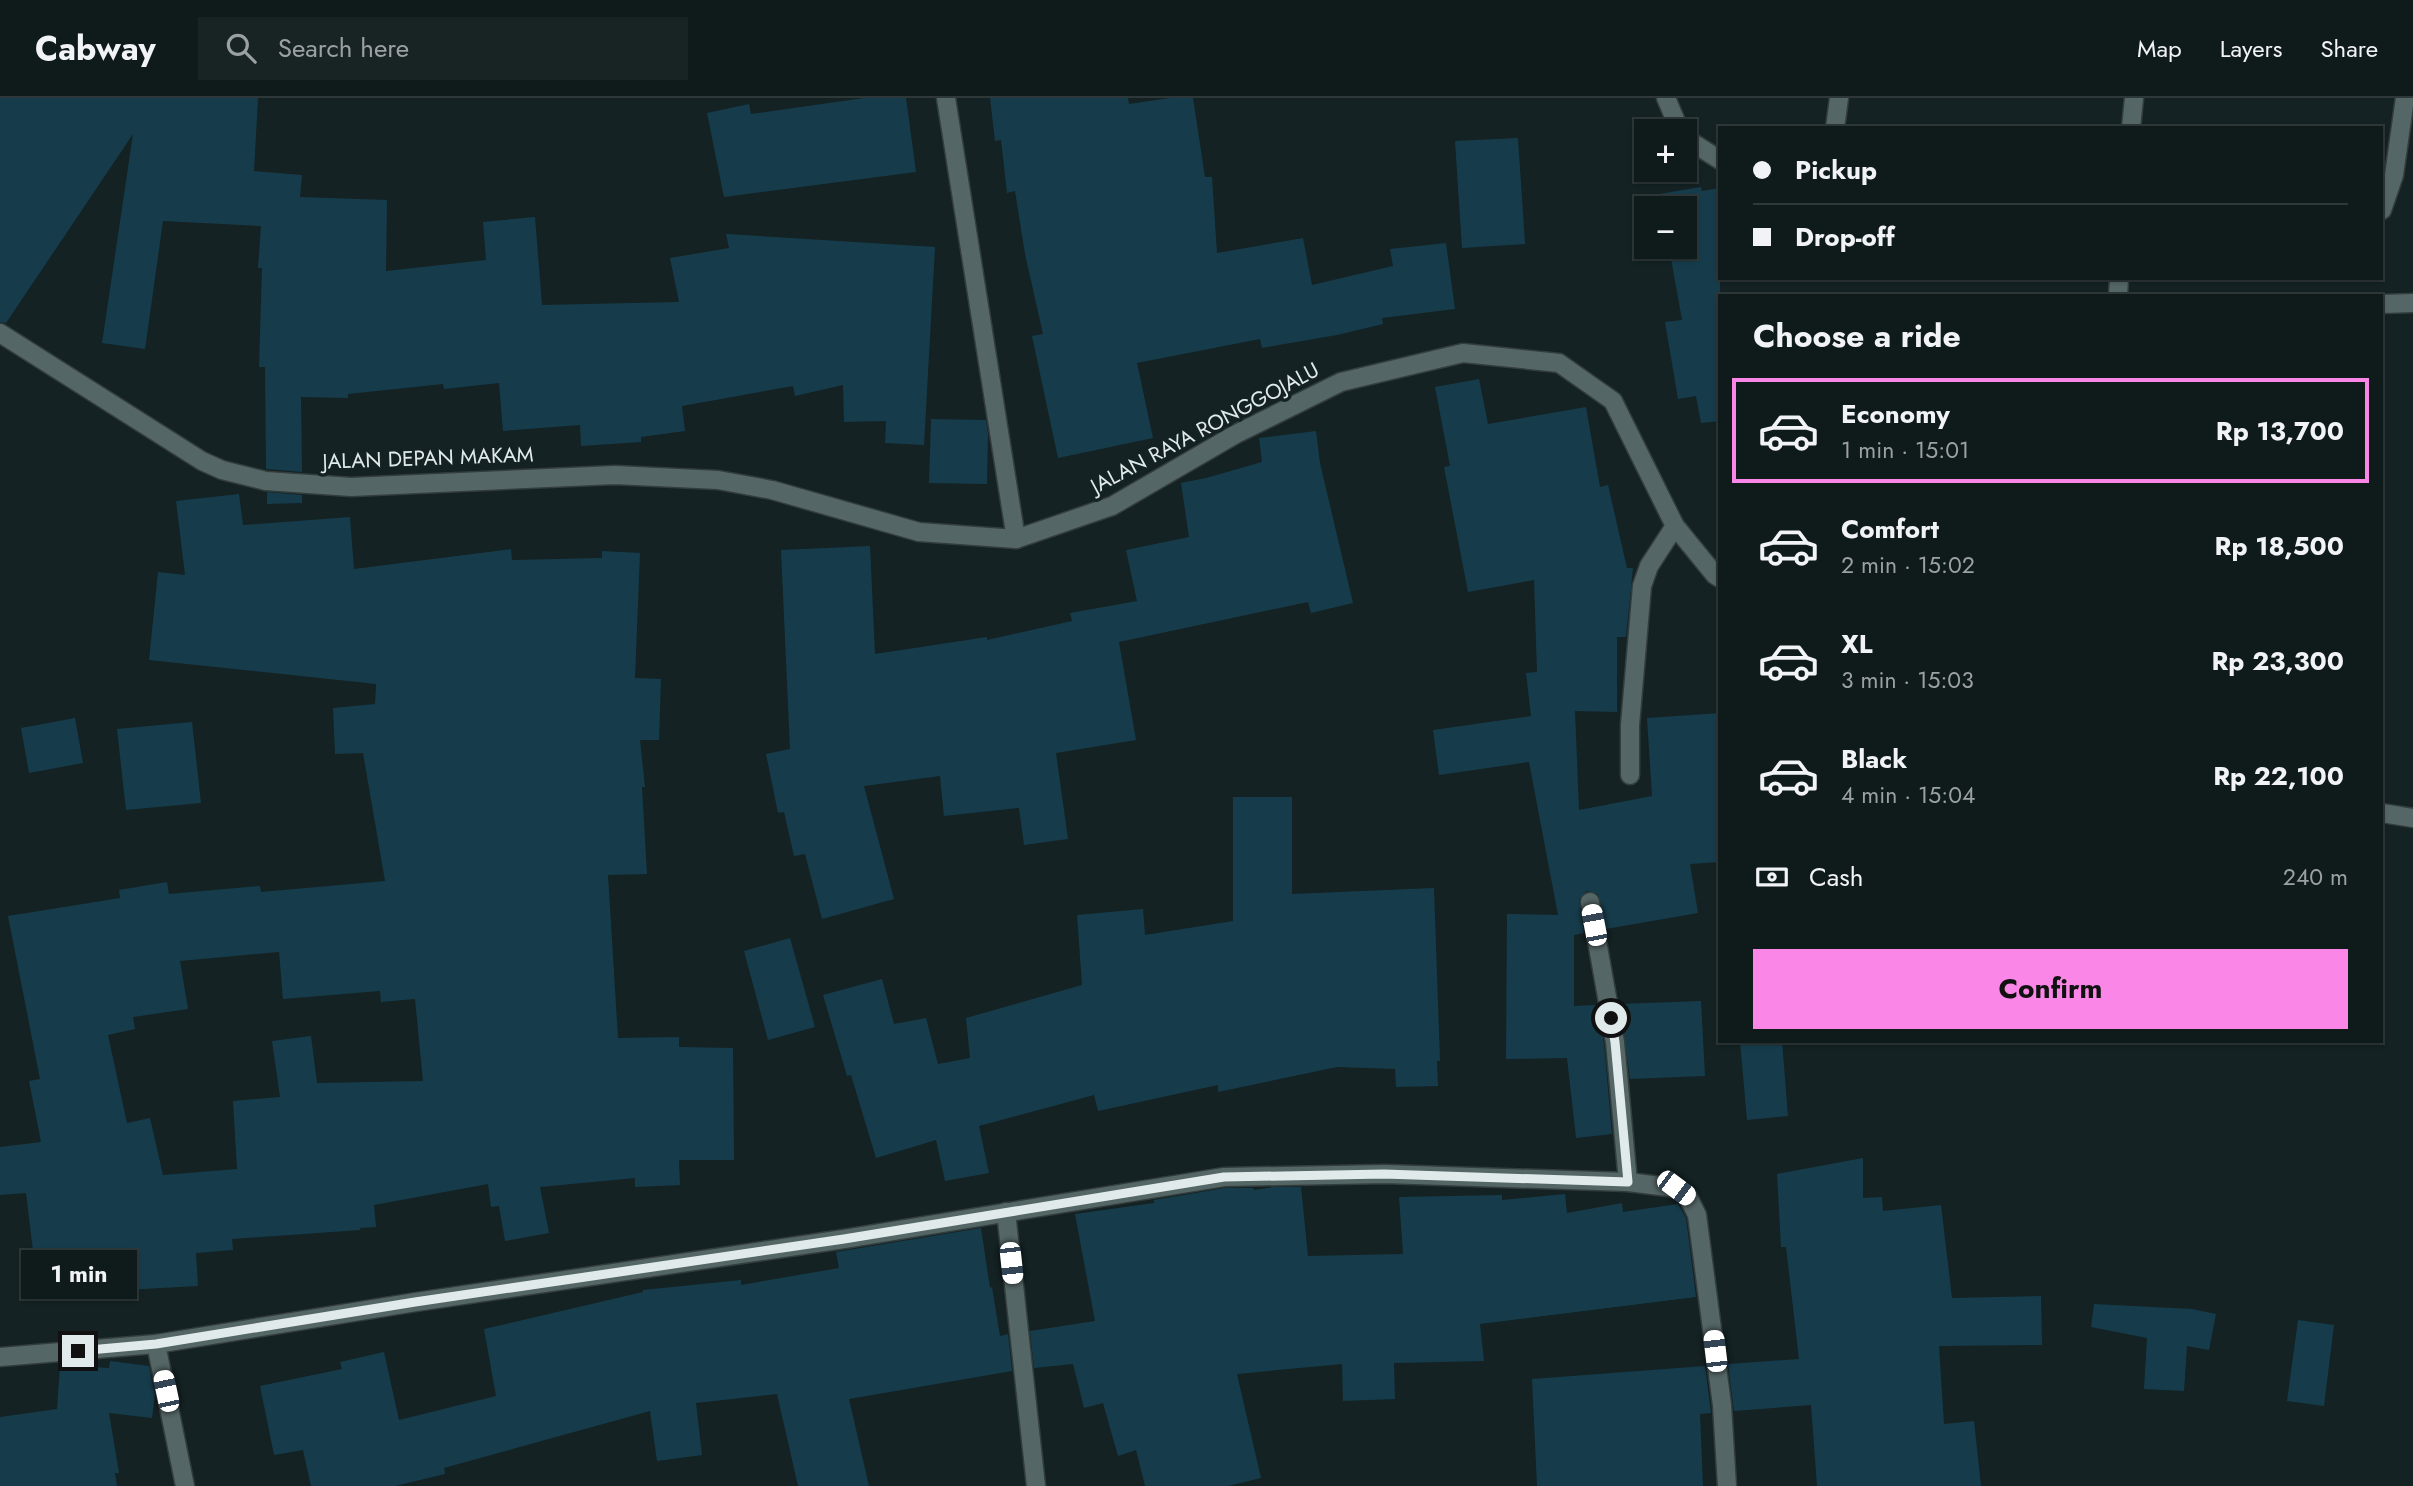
<!DOCTYPE html>
<meta charset="utf-8">
<style>
:root{--surface:#0f1a1a;--page:#182323;--text:#f1f3f6;--muted:#9ba1a2;--line:#2f3839;--accent:#fa87e8}
body{margin:0;font-family:Jost,sans-serif;background:var(--page);color:var(--text);height:100vh;display:flex;flex-direction:column;font-size:26px;white-space:nowrap}
*{box-sizing:border-box;margin:0}
p{font-size:23px;color:var(--muted)}
.icon{flex:none;width:38px;height:38px;fill:none;stroke:currentColor;stroke-width:2;stroke-linecap:round;stroke-linejoin:round}
.map{position:relative;flex:1;overflow:hidden}
.drawer{position:absolute;left:1718px;top:196px;width:665px;height:749px;display:flex;flex-direction:column;background:var(--surface);border-radius:0px;box-shadow:0 2px 5px #0004,0 0 0 2px var(--line)}
.drawer>*{flex:none}
.top-card{position:absolute;left:1718px;top:28px;width:665px;height:154px;border-radius:0px;box-shadow:0 2px 5px #0004,0 0 0 2px var(--line);display:grid;align-content:center;height:154px;padding:0 35px;background:var(--surface)}
.fabs{position:absolute;left:1634px;top:21px;display:grid;gap:14px}
.fabs a{display:grid;place-items:center;width:63px;height:63px;border-radius:0px;background:var(--surface);box-shadow:0 2px 5px #0004,0 0 0 2px var(--line);font-size:35px}
.end{position:absolute;width:32px;height:32px;margin:-16px;border:9px solid #e1eaeb;background:#111;box-shadow:0 0 0 4px #111}
.from{border-radius:50%}
.bubble{position:absolute;height:49px;border-radius:0px;background:var(--surface);box-shadow:0 2px 5px #0004,0 0 0 2px var(--line);font-size:23px;font-weight:700;line-height:49px;text-align:center}
.car{position:absolute;width:21px;height:42px;margin:-21px -10px;border-radius:9px;box-shadow:0 0 5px 2px #0007;background:linear-gradient(#fff 24%,#345 0 40%,#fff 0 76%,#345 0 86%,#fff 0)}
.top-card b{display:flex;align-items:center;gap:24px;height:66px;font-size:26px}
.top-card b+b{border-top:2px solid var(--line)}
.top-card i{width:18px;height:18px;background:var(--text)}
ul{padding:0;list-style:none}
li{display:flex;align-items:center;gap:21px;height:105px;margin:0 14px 10px;padding:0 21px;border:4px solid transparent;border-radius:0px}
li div{flex:1}
li b{display:block;font-size:26px}
li em{font-style:normal;font-weight:700}
li.on{border-color:var(--accent)}
li>.icon{width:63px;height:63px;stroke-width:1.5}
h2{padding:0 35px;font-size:32px;line-height:84px}
.pay{display:flex;align-items:center;gap:18px;height:77px;padding:0 35px;font-size:26px}
.pay p{margin-inline-start:auto}
.primary-button{display:flex;gap:14px;margin-top:auto;padding:14px 35px}
.primary-button a{flex:1;height:80px;border-radius:0px;background:var(--accent);color:#111;font-size:28px;font-weight:700;line-height:80px;text-align:center}
header{display:flex;align-items:center;gap:42px;box-sizing:border-box;height:98px;padding:0 35px;background:var(--surface);border-bottom:2px solid var(--line)}
header strong{font-size:33px}
nav{display:flex;gap:38px;margin-inline-start:auto;font-size:24px}
.search{width:490px;height:63px;background:var(--page);display:flex;align-items:center;gap:18px;box-sizing:border-box;padding:0 24px;border-radius:0px;color:var(--muted);font-size:26px}
.map>svg:first-child{display:block}
.building{fill:#163c4b;fill-rule:evenodd}
.lines{fill:none;stroke-linecap:round;stroke-linejoin:round}
.minor-casing{stroke:#333d3d;stroke-width:21}
.minor{stroke:#566;stroke-width:18}
.route{stroke:#e1eaeb;stroke-width:9}
.labels{text-anchor:middle;stroke-width:7;stroke-linejoin:round;paint-order:stroke}
.street-label{font-size:21px;fill:#e1eaeb;stroke:#142223}
</style>
<header>
<strong>Cabway</strong>
<div class="search"><svg class="icon" aria-label="search" viewBox="0 0 24 24"><circle cx="10" cy="10" r="6"/><path d="M15 15l6 6"/></svg>Search here</div>
<nav><a>Map</a><a>Layers</a><a>Share</a></nav>
</header>
<div class="map">
<svg width="2413" height="1388" viewBox="0 0 2413 1388">
<rect width="100%" height="100%" fill="#142223"/>
<g class="building">
<polygon points="0,0 258,0 254,73 302,77 300,99 387,102 386,173 486,162 483,124 535,119 542,207 679,204 670,160 729,150 726,136 935,149 924,347 885,345 886,323 844,324 843,287 795,298 793,288 682,308 685,333 641,339 641,344 581,348 580,327 503,333 499,285 444,291 443,286 348,296 348,300 301,299 302,374 266,371 265,269 259,269 262,170 258,170 261,128 163,123 145,251 102,245 133,36 6,225 0,224"/>
<polygon points="864,0 906,0 916,74 724,99 707,15 749,6 751,16"/>
<polygon points="990,0 1128,0 1129,6 1170,0 1193,0 1205,79 1212,79 1217,155 1303,140 1312,187 1393,168 1390,151 1446,145 1455,211 1382,220 1383,226 1337,237 1262,250 1260,241 1137,265 1153,340 1058,360 1032,238 1043,236 1025,156 1015,93 1007,95 1001,42 995,43"/>
<polygon points="1518,40 1525,146 1462,150 1455,43"/>
<polygon points="1701,89 1702,93 1720,90 1720,323 1701,325 1696,298 1678,301 1665,224 1682,222 1669,149 1685,149 1685,110 1662,110 1659,96"/>
<polygon points="1479,281 1488,326 1586,309 1600,389 1608,387 1627,470 1633,470 1626,539 1617,539 1617,614 1575,613 1579,712 1652,698 1647,620 1720,615 1720,764 1690,766 1698,815 1606,831 1598,796 1587,793 1579,801 1584,835 1574,837 1574,908 1597,907 1604,946 1612,1036 1576,1040 1567,960 1506,961 1507,816 1558,817 1529,664 1439,677 1433,632 1531,618 1526,575 1537,574 1534,482 1468,494 1444,369 1450,368 1435,289"/>
<polygon points="931,321 986,322 988,336 987,386 929,385"/>
<polygon points="1316,333 1320,365 1353,505 1311,515 1308,504 1119,544 1136,642 1056,655 1068,741 1024,747 1019,710 944,718 940,678 864,688 894,801 822,821 805,756 794,758 784,714 778,715 766,656 790,651 781,452 870,448 875,556 987,539 987,542 1072,523 1070,515 1137,503 1126,452 1189,439 1181,385 1206,380 1262,364 1259,340"/>
<polygon points="267,394 302,397 302,405 267,406"/>
<path d="M 239,396 L 243,427 L 350,419 L 354,471 L 511,451 L 512,462 L 602,460 L 602,453 L 640,455 L 635,580 L 661,581 L 659,642 L 640,642 L 645,689 L 642,689 L 647,776 L 608,777 L 618,940 L 679,939 L 679,949 L 733,950 L 734,1062 L 679,1062 L 680,1087 L 635,1089 L 635,1080 L 540,1089 L 549,1135 L 505,1143 L 499,1108 L 491,1109 L 488,1086 L 374,1107 L 376,1129 L 360,1130 L 360,1132 L 232,1141 L 233,1152 L 196,1155 L 198,1188 L 125,1192 L 124,1174 L 37,1186 L 26,1095 L 0,1097 L 0,1049 L 41,1044 L 29,983 L 40,981 L 8,818 L 120,800 L 119,792 L 167,784 L 169,796 L 260,788 L 261,794 L 385,783 L 363,655 L 335,656 L 333,610 L 375,606 L 376,586 L 149,562 L 158,474 L 185,477 L 176,403 ZM 279,854 L 283,901 L 380,893 L 381,904 L 415,901 L 423,983 L 317,985 L 311,938 L 272,943 L 280,999 L 233,1003 L 237,1071 L 163,1077 L 150,1020 L 127,1025 L 108,937 L 135,931 L 133,919 L 188,911 L 180,863 Z"/>
<polygon points="75,620 83,665 29,675 21,630"/>
<polygon points="192,624 201,705 126,712 117,631"/>
<polygon points="1233,699 1292,699 1292,796 1434,790 1440,963 1437,963 1438,988 1396,989 1395,971 1337,969 1218,994 1218,987 1098,1013 1094,997 979,1028 989,1075 945,1083 936,1042 876,1060 851,977 847,978 823,897 882,881 894,926 926,920 938,966 970,960 966,920 1082,887 1077,817 1143,811 1145,837 1233,823"/>
<polygon points="790,840 815,929 768,942 744,853"/>
<polygon points="1701,903 1705,978 1630,981 1620,906"/>
<polygon points="1740,943 1782,943 1788,1018 1747,1022"/>
<polygon points="1863,1060 1863,1100 1882,1099 1883,1113 1941,1107 1952,1200 2041,1198 2042,1247 1939,1248 1944,1326 1974,1323 1981,1388 1817,1388 1811,1307 1734,1313 1728,1266 1799,1261 1786,1149 1781,1149 1777,1076"/>
<polygon points="1273,1089 1301,1089 1308,1158 1403,1156 1399,1099 1502,1097 1502,1102 1565,1096 1567,1115 1622,1105 1623,1114 1678,1106 1686,1120 1696,1199 1480,1226 1484,1263 1394,1265 1395,1301 1343,1303 1342,1266 1237,1276 1261,1380 1228,1388 1145,1388 1136,1352 1118,1358 1103,1305 1084,1310 1073,1266 1034,1270 1030,1233 1095,1223 1075,1116 1154,1105 1154,1102 1225,1090 1253,1090 1254,1092"/>
<polygon points="981,1130 990,1190 992,1189 1000,1238 1008,1236 1012,1273 849,1301 869,1388 798,1388 777,1296 696,1305 702,1357 657,1363 650,1313 444,1370 445,1376 395,1388 311,1388 303,1352 274,1357 260,1288 342,1271 340,1264 384,1254 399,1322 496,1298 484,1231 643,1194 643,1192 741,1182 741,1187 839,1170 836,1154"/>
<polygon points="2094,1206 2192,1211 2216,1216 2209,1252 2187,1248 2184,1293 2144,1291 2147,1240 2091,1229"/>
<polygon points="2298,1222 2334,1227 2324,1308 2287,1303"/>
<polygon points="110,1263 149,1268 155,1296 152,1320 109,1315 119,1375 115,1375 117,1388 0,1388 0,1319 57,1311 60,1267 109,1270"/>
<polygon points="1705,1268 1711,1315 1700,1316 1703,1388 1537,1388 1532,1281"/>
</g>
<g class="lines">
<g class="minor-casing">
<g id="minor">
<polyline points="946,0 1016,441"/>
<polyline points="1666,0 1680,33"/>
<polyline points="1835,30 1839,0"/>
<polyline points="2131,30 2134,0"/>
<polyline points="1685,40 1720,62"/>
<polyline points="2382,112 2394,77 2405,0"/>
<polyline points="2118,198 2119,180"/>
<polyline points="2382,206 2413,205"/>
<polyline points="0,235 202,363 222,372 266,383 351,389 615,377 718,382 772,392 919,434 1016,441 1112,408 1236,336 1341,284 1463,255 1559,265 1613,303 1675,428 1715,477 1720,480"/>
<polyline points="1630,677 1630,627 1642,488 1649,468 1675,428"/>
<polyline points="2382,715 2413,720"/>
<polyline points="1590,804 1615,944 1628,1084"/>
<polyline points="1006,1114 1036,1388"/>
<polyline points="156,1246 185,1388"/>
<polyline points="0,1259 156,1246 416,1204 844,1141 1224,1079 1385,1076 1628,1084 1676,1090 1688,1099 1697,1117 1722,1307 1727,1388"/>
</g>
</g>
<use href="#minor" class="minor"/>
</g>
<g class="lines">
<polyline class="route" points="78,1253 156,1246 415,1204 844,1141 1224,1079 1384,1076 1628,1084 1615,944 1611,920"/>
</g>
<g class="labels">
<g class="street-label">
<text transform="translate(1205 330) rotate(-28)" y="7">JALAN RAYA RONGGOJALU</text>
<text transform="translate(428 360) rotate(-2)" y="7">JALAN DEPAN MAKAM</text>
</g>
</g>
</svg>
<div class="fabs">
<a>+</a>
<a>−</a>
</div>
<i class="end from" style="left:1611px;top:920px"></i>
<i class="end" style="left:78px;top:1253px"></i>
<div class="bubble" style="left:21px;top:1152px;width:116px">1 min</div>
<i class="car" style="left:1594px;top:827px;rotate:349deg"></i>
<i class="car" style="left:1676px;top:1090px;rotate:127deg"></i>
<i class="car" style="left:1011px;top:1165px;rotate:174deg"></i>
<i class="car" style="left:1715px;top:1253px;rotate:353deg"></i>
<i class="car" style="left:166px;top:1293px;rotate:348deg"></i>
<div class="top-card">
<b><i class="from"></i>Pickup</b>
<b><i></i>Drop-off</b>
</div>
<section class="drawer">
<h2>Choose a ride</h2>
<ul>
<li class="on"><svg class="icon" aria-label="car" viewBox="0 0 24 24"><path d="M5 17H2v-5l4-1 3-4h7l3 4 3 1v5h-3M9 17h6M6 11h13"/><circle cx="7" cy="17" r="2"/><circle cx="17" cy="17" r="2"/></svg><div><b>Economy</b><p>1 min · 15:01</p></div><em>Rp 13,700</em></li>
<li><svg class="icon" aria-label="car" viewBox="0 0 24 24"><path d="M5 17H2v-5l4-1 3-4h7l3 4 3 1v5h-3M9 17h6M6 11h13"/><circle cx="7" cy="17" r="2"/><circle cx="17" cy="17" r="2"/></svg><div><b>Comfort</b><p>2 min · 15:02</p></div><em>Rp 18,500</em></li>
<li><svg class="icon" aria-label="car" viewBox="0 0 24 24"><path d="M5 17H2v-5l4-1 3-4h7l3 4 3 1v5h-3M9 17h6M6 11h13"/><circle cx="7" cy="17" r="2"/><circle cx="17" cy="17" r="2"/></svg><div><b>XL</b><p>3 min · 15:03</p></div><em>Rp 23,300</em></li>
<li><svg class="icon" aria-label="car" viewBox="0 0 24 24"><path d="M5 17H2v-5l4-1 3-4h7l3 4 3 1v5h-3M9 17h6M6 11h13"/><circle cx="7" cy="17" r="2"/><circle cx="17" cy="17" r="2"/></svg><div><b>Black</b><p>4 min · 15:04</p></div><em>Rp 22,100</em></li>
</ul>
<div class="pay"><svg class="icon" aria-label="cash" viewBox="0 0 24 24"><path d="M3 7h18v10H3z"/><circle cx="12" cy="12" r="2"/></svg>Cash<p>240 m</p></div>
<div class="primary-button"><a>Confirm</a></div>
</section>
</div>
